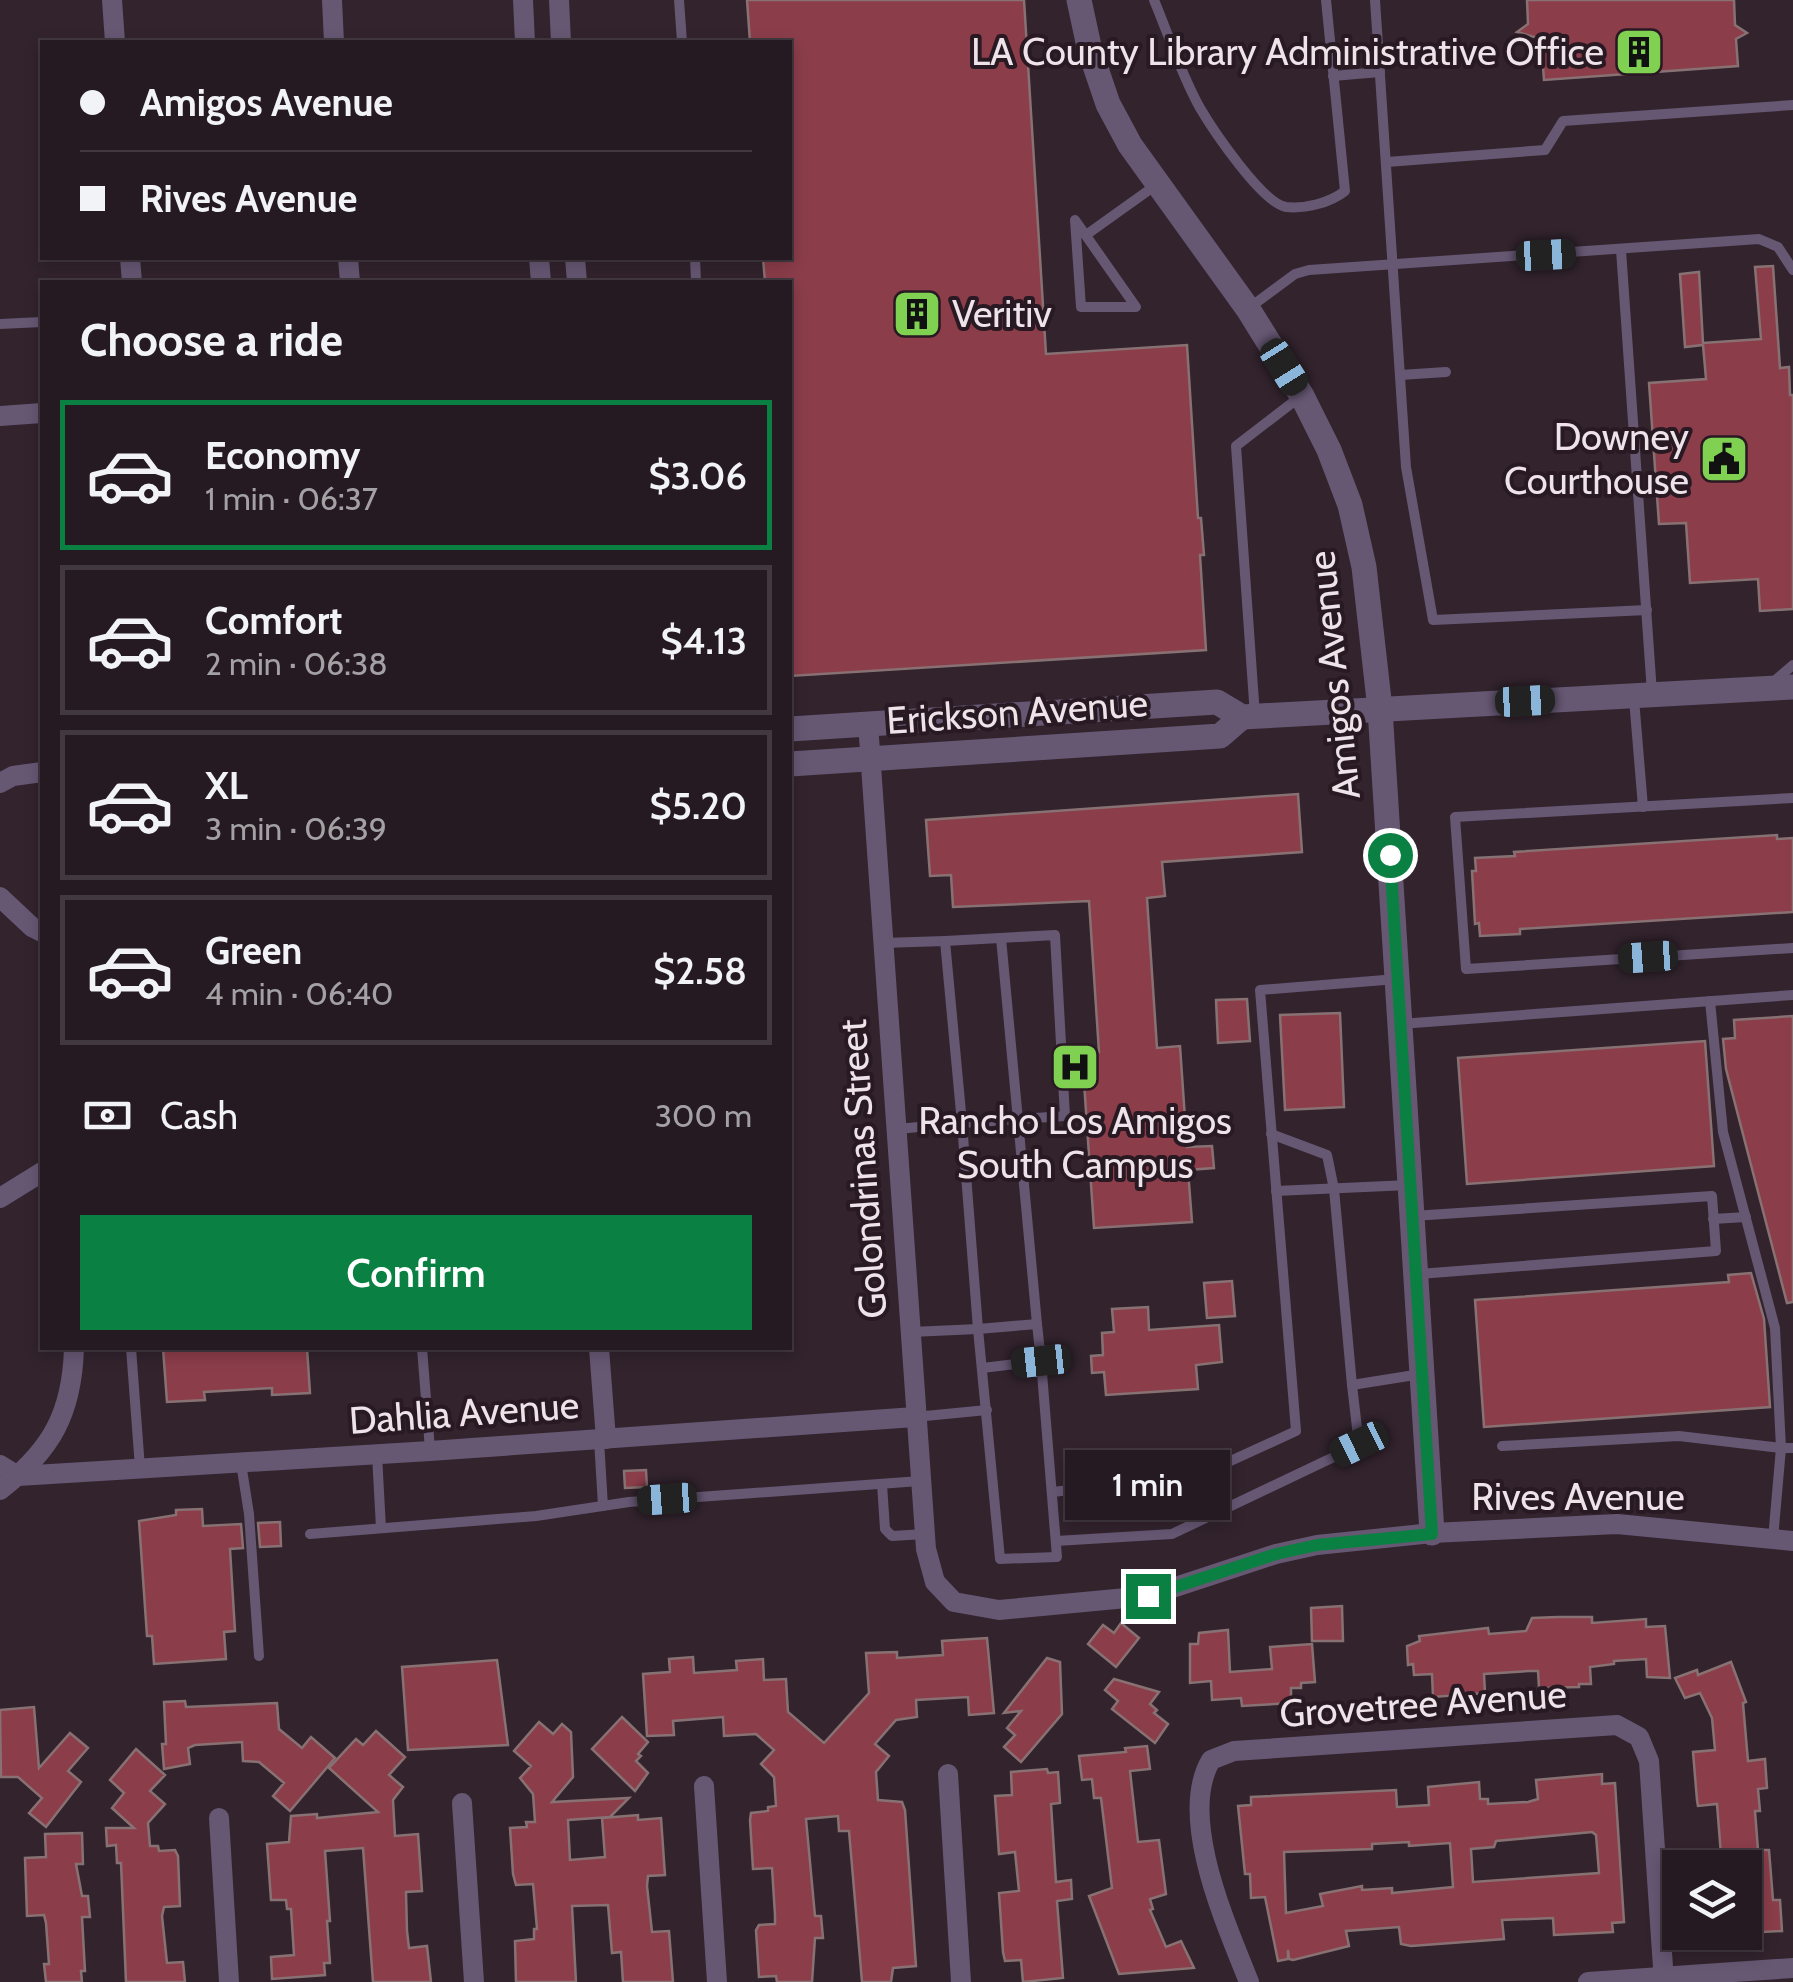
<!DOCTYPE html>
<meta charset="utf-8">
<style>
:root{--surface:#261a22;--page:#2e232a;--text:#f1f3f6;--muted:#a4a1a5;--line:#423840;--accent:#0b8043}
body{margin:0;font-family:Cabin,sans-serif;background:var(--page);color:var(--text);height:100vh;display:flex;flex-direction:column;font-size:38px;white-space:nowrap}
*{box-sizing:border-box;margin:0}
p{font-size:32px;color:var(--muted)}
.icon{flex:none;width:55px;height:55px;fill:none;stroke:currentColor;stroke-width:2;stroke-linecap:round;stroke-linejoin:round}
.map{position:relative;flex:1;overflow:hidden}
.drawer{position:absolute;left:40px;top:280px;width:752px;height:1070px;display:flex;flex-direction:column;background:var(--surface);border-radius:0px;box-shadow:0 5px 15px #0003,0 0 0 2px var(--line)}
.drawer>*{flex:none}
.guide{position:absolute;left:40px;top:40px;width:752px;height:220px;border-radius:0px;box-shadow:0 5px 15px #0003,0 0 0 2px var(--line);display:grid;align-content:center;height:220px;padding:0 40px;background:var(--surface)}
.tools{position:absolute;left:1662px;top:1850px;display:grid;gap:20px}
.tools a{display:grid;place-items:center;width:100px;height:100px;border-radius:0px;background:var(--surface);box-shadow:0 5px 15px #0003,0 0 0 2px var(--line);font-size:50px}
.end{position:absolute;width:45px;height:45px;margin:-22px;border:12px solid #0b8043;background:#fff;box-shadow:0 0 0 5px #fff}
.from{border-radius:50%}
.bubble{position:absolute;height:70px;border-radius:0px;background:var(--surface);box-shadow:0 5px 15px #0003,0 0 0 2px var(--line);font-size:32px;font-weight:600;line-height:70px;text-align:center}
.car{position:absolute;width:30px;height:60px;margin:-30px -15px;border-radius:12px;box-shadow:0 0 8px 2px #0007;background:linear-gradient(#222 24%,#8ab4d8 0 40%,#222 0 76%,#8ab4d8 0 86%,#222 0)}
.guide b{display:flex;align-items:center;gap:35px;height:95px;font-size:38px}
.guide b+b{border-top:2px solid var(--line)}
.guide i{width:25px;height:25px;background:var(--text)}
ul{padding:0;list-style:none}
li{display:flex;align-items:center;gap:30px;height:150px;margin:0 20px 15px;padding:0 20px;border:5px solid var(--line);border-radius:0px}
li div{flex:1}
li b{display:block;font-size:38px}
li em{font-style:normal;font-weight:600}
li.selected{border-color:var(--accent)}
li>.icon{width:90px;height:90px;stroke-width:1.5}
h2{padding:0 40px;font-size:45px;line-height:120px}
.pay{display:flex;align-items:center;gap:25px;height:110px;padding:0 40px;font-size:38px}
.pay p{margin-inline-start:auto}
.button{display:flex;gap:20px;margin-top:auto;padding:20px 40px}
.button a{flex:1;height:115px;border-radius:0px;background:var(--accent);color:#fff;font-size:40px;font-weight:600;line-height:115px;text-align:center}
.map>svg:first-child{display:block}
.building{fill:#8b3d4a;stroke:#887173;stroke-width:2.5;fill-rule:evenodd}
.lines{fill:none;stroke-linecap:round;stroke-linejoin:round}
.service{stroke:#665773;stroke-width:10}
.minor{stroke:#665773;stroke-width:20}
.tertiary{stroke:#665773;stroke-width:25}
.route{stroke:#0b8043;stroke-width:12}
.labels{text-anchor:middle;stroke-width:8;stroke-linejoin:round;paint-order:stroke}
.poi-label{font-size:38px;fill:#eee3e9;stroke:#281923;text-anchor:end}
.street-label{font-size:38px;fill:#eee3e9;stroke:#281923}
</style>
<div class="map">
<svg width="1793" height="1982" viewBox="0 0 1793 1982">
<rect width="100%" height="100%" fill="#32232d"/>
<g class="building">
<polygon points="747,0 1024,0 1046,354 1187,345 1198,518 1201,518 1204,555 1200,555 1206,650 790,676 790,282 765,282 763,258 790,258 790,42 750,42"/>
<polygon points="1527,0 1734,0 1735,25 1747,33 1736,39 1738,66 1544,80 1541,39 1517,32 1528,24"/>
<polygon points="1773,266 1780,368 1789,367 1790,395 1793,395 1793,609 1760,611 1758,579 1690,583 1686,523 1659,524 1649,383 1706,379 1703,345 1685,347 1680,274 1699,272 1703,343 1761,339 1755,267"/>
<polygon points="1298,794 1302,852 1162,862 1165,896 1147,898 1157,1048 1180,1046 1187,1147 1212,1146 1214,1168 1188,1170 1192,1222 1094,1228 1082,1053 1099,1052 1089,901 953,907 951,875 930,876 926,820"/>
<polygon points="1777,835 1777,839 1793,838 1793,912 1520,929 1520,934 1480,936 1479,923 1475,924 1472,871 1476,871 1475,858 1515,856 1514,852"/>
<polygon points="1247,999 1250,1041 1218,1043 1216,1000"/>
<polygon points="1340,1013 1344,1107 1285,1110 1280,1015"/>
<polygon points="1793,1016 1793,1302 1787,1303 1726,1069 1723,1039 1735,1038 1734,1020"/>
<polygon points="1705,1041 1714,1166 1467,1184 1458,1058"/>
<polygon points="1751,1273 1764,1319 1770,1407 1484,1427 1475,1300 1729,1282 1728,1275"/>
<polygon points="1232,1281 1235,1316 1207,1318 1204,1283"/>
<polygon points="1148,1307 1149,1330 1219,1325 1222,1362 1196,1365 1198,1389 1106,1395 1104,1372 1092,1373 1091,1356 1103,1355 1102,1333 1114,1332 1112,1309"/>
<polygon points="163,1348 307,1348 310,1393 272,1395 272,1388 204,1392 205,1400 167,1402"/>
<polygon points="646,1470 647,1487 625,1488 624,1471"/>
<polygon points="202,1509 203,1526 241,1524 243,1548 230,1549 235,1631 224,1632 226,1659 154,1664 152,1636 147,1636 139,1521 176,1515 176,1510"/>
<polygon points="280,1522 281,1546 260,1547 258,1523"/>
<polygon points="1342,1606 1343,1641 1312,1641 1311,1608"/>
<polygon points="1558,1617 1592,1617 1592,1623 1646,1619 1646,1627 1665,1626 1670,1678 1647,1677 1646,1659 1614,1661 1614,1664 1590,1667 1591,1684 1579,1684 1579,1687 1539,1688 1538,1671 1529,1671 1484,1674 1485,1693 1433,1697 1432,1674 1414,1675 1413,1664 1408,1665 1407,1646 1420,1641 1419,1636 1488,1628 1489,1634 1526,1631 1532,1618"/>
<polygon points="1121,1623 1139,1638 1116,1667 1088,1644 1103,1625 1114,1633"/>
<polygon points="1228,1630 1230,1672 1272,1669 1270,1647 1312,1644 1315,1682 1301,1683 1301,1688 1291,1688 1291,1703 1242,1706 1241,1698 1212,1700 1211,1681 1190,1683 1190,1644 1198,1644 1199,1633"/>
<polygon points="987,1638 994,1713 969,1715 968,1697 916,1700 917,1717 896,1720 875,1744 889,1756 876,1772 878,1800 902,1802 905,1810 916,1966 893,1968 891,1982 862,1982 849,1831 839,1831 838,1816 806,1819 815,1916 821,1916 823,1938 815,1938 812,1982 777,1982 776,1976 759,1977 756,1930 759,1925 775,1924 775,1915 772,1868 753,1869 750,1820 751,1813 768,1811 768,1807 776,1806 774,1777 761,1764 774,1750 756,1734 724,1736 723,1717 673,1721 674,1735 647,1736 643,1674 670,1672 669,1659 693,1657 694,1673 737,1670 736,1661 763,1659 764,1680 786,1679 788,1712 824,1743 869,1693 866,1653 897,1652 897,1658 943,1655 942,1641"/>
<polygon points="1047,1658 1060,1662 1062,1714 1021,1762 1004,1747 1015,1735 1007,1728 1021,1711 1004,1713"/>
<polygon points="497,1660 508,1745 408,1750 402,1667"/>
<polygon points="1731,1662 1746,1702 1743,1703 1748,1761 1765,1759 1767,1788 1758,1789 1760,1811 1755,1811 1758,1850 1769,1850 1773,1900 1780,1900 1782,1931 1745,1933 1745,1868 1722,1868 1717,1804 1698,1806 1697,1800 1693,1752 1715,1750 1712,1718 1700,1693 1685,1698 1675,1678 1697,1670 1698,1675"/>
<polygon points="1114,1679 1159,1692 1150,1704 1157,1710 1154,1713 1168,1724 1155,1743 1112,1709 1118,1701 1105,1690"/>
<polygon points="185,1701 186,1707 277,1703 279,1729 302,1748 311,1737 335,1758 290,1811 273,1796 284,1783 259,1762 243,1761 242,1742 195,1745 188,1748 190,1764 164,1769 162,1744 166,1744 164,1702"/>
<polygon points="34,1707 39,1768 70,1733 88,1748 68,1771 81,1782 46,1827 29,1813 42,1798 18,1777 1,1777 0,1710"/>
<polygon points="622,1717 648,1742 638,1754 641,1756 636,1761 648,1773 635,1791 592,1749"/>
<polygon points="539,1722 553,1734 562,1724 571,1732 573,1777 552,1802 629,1798 610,1817 568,1820 570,1860 605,1857 602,1818 638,1815 638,1820 661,1818 665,1875 648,1876 647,1886 652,1932 669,1931 673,1982 623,1982 621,1952 612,1953 608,1905 572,1906 576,1982 516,1982 515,1941 534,1939 534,1929 537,1929 533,1884 516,1885 513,1874 510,1828 527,1827 526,1822 535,1822 533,1794 520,1778 531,1766 514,1751"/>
<polygon points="376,1731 405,1757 389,1775 403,1787 393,1800 395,1836 418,1834 422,1891 406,1892 407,1931 409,1948 427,1946 431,1982 373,1982 363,1848 325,1851 330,1921 327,1921 330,1963 324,1963 325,1975 272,1979 271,1957 294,1955 291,1909 287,1909 286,1900 271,1900 267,1844 289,1842 291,1816 317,1814 317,1818 378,1812 329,1768 356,1739 363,1745"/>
<polygon points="1147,1746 1150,1769 1130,1771 1138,1842 1159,1840 1166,1894 1150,1899 1153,1909 1150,1910 1166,1947 1181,1941 1194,1968 1119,1974 1089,1896 1112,1888 1101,1798 1094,1798 1092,1779 1082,1780 1079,1756 1126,1752 1125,1748"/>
<polygon points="136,1749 165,1775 150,1791 165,1804 148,1823 150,1846 158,1846 159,1851 175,1850 178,1856 180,1906 164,1907 162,1916 167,1963 183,1962 185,1982 126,1982 121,1863 117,1863 116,1845 107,1846 106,1828 134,1828 112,1808 124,1793 110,1780"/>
<polygon points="1047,1769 1048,1773 1058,1772 1060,1803 1051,1804 1056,1882 1071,1880 1072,1899 1057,1901 1063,1978 1023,1982 1021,1960 1005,1961 1003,1952 999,1893 1019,1891 1015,1852 999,1854 995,1796 1012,1795 1011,1772"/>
<path d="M 1602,1774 L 1602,1784 L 1615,1783 L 1624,1922 L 1612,1923 L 1613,1932 L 1554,1935 L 1553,1918 L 1502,1920 L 1504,1939 L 1411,1946 L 1401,1944 L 1399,1927 L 1346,1931 L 1349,1946 L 1293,1960 L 1289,1959 L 1288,1950 L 1288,1959 L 1278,1961 L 1265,1897 L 1251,1898 L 1250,1874 L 1245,1874 L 1238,1806 L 1251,1805 L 1251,1797 L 1396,1790 L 1397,1807 L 1429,1805 L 1428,1787 L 1479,1782 L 1480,1799 L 1488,1799 L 1488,1804 L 1528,1802 L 1538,1799 L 1536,1780 ZM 1592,1832 L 1596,1835 L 1599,1873 L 1473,1882 L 1471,1849 L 1494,1847 L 1496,1841 ZM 1409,1842 L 1409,1846 L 1450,1843 L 1453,1887 L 1392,1893 L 1392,1888 L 1362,1890 L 1362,1886 L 1320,1894 L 1323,1906 L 1286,1913 L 1284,1852 L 1372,1849 L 1372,1844 Z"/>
<polygon points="82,1833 83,1864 76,1864 82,1896 88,1896 90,1917 82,1917 85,1971 81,1971 82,1982 46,1982 44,1964 49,1964 46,1923 44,1915 27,1916 25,1858 46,1857 45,1834"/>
</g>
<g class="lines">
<g class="service">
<polyline points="679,0 682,42"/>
<path d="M 1154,0 C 1169,36 1181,74 1200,108 C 1213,130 1262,203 1286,207 C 1305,209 1330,203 1345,191 L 1326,0"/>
<polyline points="1375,0 1406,467 1433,620 1647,610"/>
<polyline points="1333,76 1380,72"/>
<polyline points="1387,162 1545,150 1563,121 1793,105"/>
<polygon points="1075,220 1136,307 1081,307"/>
<polyline points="1086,235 1156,185"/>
<polyline points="1621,250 1652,693"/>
<polyline points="695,258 696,282"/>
<polyline points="1249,308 1295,274 1309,270 1759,239 1778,247 1793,270"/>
<polyline points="0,324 42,322"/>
<polyline points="1400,375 1446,372"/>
<polyline points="1771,684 1793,665"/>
<polyline points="1634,699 1643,807"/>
<polyline points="1255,716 1236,446 1301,396"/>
<polyline points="1793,798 1455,817 1466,969 1793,948"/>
<polyline points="883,943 945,941 962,1123 897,1129"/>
<polyline points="1400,1024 1793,995"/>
<polyline points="1271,1134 1327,1155 1334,1189 1352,1385"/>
<polyline points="1276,1191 1409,1185"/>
<polyline points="1413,1216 1712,1196 1716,1251 1419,1274"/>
<polyline points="1713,1219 1746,1217"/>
<polyline points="1037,1324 1041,1361"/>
<polyline points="911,1332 978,1329 962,1123 1065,1116 1055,935 945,941"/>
<polyline points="131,1348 140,1468"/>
<polyline points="422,1348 430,1450"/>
<polyline points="982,1368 1041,1361 1057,1557 1000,1559 978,1329 1037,1324 1001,938"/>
<polyline points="915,1417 987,1410"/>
<polyline points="599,1440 603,1506"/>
<polyline points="1502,1446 1679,1436 1781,1448 1775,1328 1723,1132 1710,1001"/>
<polyline points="377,1455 381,1528"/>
<polyline points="241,1463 249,1514 259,1656"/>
<polyline points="882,1484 885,1529 892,1536 925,1534"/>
<polyline points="1053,1492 1202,1474 1296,1431 1260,990 1397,979"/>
<polyline points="310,1534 536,1516 629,1502 920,1481"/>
<polyline points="1773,1539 1781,1448 1793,1448"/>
<polyline points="1056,1541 1172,1534 1359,1445 1352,1385 1421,1374"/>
</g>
<g class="minor">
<polyline points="112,0 115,42"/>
<polyline points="332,0 334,42"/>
<polyline points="523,0 525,42"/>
<polyline points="559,0 561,42"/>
<polyline points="130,258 132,282"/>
<polyline points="348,258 350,282"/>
<polyline points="539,258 541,282"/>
<polyline points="575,258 577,282"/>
<polyline points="0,416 42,413"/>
<polyline points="868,723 926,1549 935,1582 954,1602 999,1610 1148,1596 1276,1554 1317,1545 1432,1533 1617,1524 1793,1541"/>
<polyline points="0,783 13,776 42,772"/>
<polyline points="0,897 32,927 42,932"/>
<polyline points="0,1198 42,1172"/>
<polyline points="599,1348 606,1439"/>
<polyline points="0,1465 18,1476 430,1451 915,1417"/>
<path d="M 0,1490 C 52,1450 72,1413 74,1348"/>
<polyline points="948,1774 961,1982"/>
<polyline points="704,1786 717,1982"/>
<polyline points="462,1803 474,1982"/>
<polyline points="219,1818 229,1982"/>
<path d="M 1249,1982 C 1227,1926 1177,1817 1211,1760 L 1234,1751 L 1617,1725 L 1639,1737 L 1649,1761 L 1664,1982"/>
<polyline points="1588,1982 1793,1968"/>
</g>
<g class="tertiary">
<polyline points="1079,0 1090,51 1108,104 1130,145 1248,309 1302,396 1329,450 1350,505 1364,567 1380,709 1432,1533"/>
<polyline points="790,729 1217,702 1242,717 1793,687"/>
<polyline points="790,764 1220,736 1242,717"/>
</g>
</g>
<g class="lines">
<polyline class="route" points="1148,1596 1276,1554 1317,1545 1432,1534 1390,855"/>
</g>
<defs>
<g id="building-square" transform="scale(2.5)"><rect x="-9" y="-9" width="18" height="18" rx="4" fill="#80d052" stroke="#281923"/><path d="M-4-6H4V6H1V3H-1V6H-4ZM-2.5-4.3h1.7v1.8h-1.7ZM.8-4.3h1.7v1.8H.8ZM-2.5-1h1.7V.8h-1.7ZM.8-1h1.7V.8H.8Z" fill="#111"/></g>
<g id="civic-square" transform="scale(2.5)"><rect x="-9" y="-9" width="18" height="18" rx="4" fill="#80d052" stroke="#281923"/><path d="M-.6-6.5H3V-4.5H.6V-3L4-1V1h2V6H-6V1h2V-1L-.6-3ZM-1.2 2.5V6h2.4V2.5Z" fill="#111"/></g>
<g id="hospital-square" transform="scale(2.5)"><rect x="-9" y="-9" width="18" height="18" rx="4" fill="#80d052" stroke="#281923"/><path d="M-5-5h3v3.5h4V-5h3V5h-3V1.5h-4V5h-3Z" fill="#111"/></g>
</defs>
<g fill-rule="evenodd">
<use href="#building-square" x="1639" y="52"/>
<use href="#building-square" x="917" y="314"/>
<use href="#civic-square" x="1724" y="459"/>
<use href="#hospital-square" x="1075" y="1067"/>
</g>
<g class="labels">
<g class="poi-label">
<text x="1604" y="65">LA County Library Administrative Office</text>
<text x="952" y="327" text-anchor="start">Veritiv</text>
<text x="1689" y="450">Downey<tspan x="1689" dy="44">Courthouse</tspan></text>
<text x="1075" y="1134" text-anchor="middle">Rancho Los Amigos<tspan x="1075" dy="44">South Campus</tspan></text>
</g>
<g class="street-label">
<text transform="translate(1334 675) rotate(-96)" y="13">Amigos Avenue</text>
<text transform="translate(1017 712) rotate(-4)" y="13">Erickson Avenue</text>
<text transform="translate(863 1169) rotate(-94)" y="13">Golondrinas Street</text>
<text transform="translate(464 1413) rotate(-4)" y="13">Dahlia Avenue</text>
<text x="1578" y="1510">Rives Avenue</text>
<text transform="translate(1423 1704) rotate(-4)" y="13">Grovetree Avenue</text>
</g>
</g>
</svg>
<div class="tools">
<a><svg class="icon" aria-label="layers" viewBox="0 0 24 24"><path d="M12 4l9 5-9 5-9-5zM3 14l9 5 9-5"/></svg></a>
</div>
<i class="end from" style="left:1390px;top:855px"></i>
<i class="end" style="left:1148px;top:1596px"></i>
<div class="bubble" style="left:1065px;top:1450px;width:165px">1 min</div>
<i class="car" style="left:1546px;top:255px;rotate:87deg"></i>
<i class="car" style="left:1284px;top:367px;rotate:148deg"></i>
<i class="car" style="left:1525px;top:701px;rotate:87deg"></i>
<i class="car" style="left:1648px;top:957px;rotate:266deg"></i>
<i class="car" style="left:1041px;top:1361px;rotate:264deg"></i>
<i class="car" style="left:1359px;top:1444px;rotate:244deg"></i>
<i class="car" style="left:667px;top:1499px;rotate:266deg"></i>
<div class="guide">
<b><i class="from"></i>Amigos Avenue</b>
<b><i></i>Rives Avenue</b>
</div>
<section class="drawer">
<h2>Choose a ride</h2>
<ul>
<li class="selected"><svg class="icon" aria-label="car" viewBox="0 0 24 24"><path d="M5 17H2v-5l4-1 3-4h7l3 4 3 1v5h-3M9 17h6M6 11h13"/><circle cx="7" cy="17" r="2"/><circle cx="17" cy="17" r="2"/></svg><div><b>Economy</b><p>1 min · 06:37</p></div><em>$3.06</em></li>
<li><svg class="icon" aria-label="car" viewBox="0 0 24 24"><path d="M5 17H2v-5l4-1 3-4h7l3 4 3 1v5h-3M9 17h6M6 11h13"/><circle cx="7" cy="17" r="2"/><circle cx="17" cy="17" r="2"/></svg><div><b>Comfort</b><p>2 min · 06:38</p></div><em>$4.13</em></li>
<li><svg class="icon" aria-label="car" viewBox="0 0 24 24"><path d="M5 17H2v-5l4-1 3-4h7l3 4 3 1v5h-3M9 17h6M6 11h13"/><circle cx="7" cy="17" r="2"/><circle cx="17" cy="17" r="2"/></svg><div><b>XL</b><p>3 min · 06:39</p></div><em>$5.20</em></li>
<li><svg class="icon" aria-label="car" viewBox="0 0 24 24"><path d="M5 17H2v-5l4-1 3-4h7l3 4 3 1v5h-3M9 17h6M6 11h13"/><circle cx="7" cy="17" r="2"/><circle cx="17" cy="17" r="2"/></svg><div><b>Green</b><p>4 min · 06:40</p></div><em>$2.58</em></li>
</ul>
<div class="pay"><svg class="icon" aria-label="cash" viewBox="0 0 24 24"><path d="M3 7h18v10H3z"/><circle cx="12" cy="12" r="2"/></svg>Cash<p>300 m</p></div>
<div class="button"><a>Confirm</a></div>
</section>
</div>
